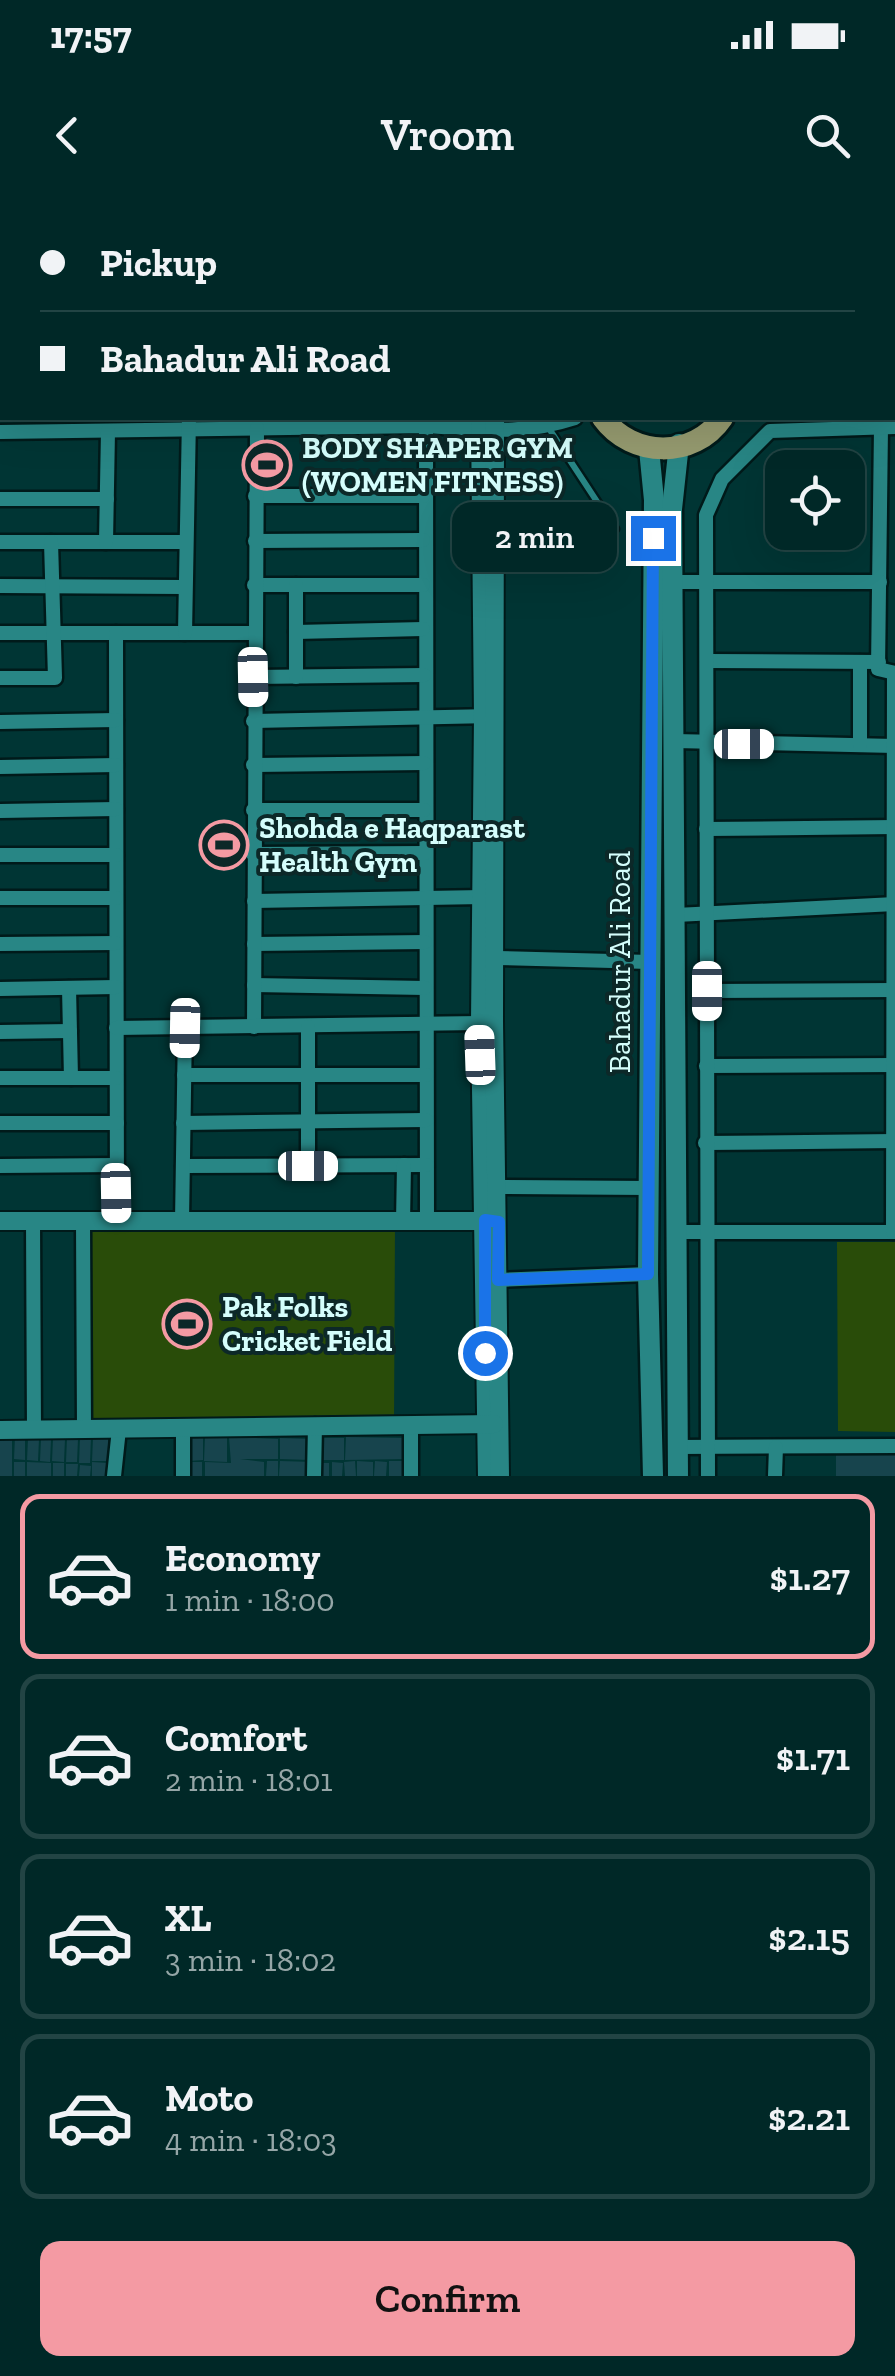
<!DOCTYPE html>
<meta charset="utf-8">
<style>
:root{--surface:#002827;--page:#0a302f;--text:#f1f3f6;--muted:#95a6a7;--line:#244;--accent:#f49aa3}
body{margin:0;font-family:"Zilla Slab",serif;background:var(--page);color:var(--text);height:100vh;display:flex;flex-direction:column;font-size:38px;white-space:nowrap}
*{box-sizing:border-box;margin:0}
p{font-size:32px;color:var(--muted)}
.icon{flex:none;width:55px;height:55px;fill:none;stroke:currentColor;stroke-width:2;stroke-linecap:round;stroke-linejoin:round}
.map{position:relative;height:1276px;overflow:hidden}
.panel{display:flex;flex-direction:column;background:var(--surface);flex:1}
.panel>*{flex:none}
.guide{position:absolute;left:0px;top:0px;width:895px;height:220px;box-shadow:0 10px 40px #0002,0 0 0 2px var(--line);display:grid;align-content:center;height:220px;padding:0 40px;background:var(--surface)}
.fabs{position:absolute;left:765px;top:250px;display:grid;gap:20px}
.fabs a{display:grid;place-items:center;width:100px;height:100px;border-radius:20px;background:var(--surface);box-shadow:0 10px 40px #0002,0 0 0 2px var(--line);font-size:50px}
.end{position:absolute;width:45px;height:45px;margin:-22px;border:12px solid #1a73e8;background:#fff;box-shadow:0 0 0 5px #fff}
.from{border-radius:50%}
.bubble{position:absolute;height:70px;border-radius:20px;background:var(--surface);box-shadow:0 10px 40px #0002,0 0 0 2px var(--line);font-size:32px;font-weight:600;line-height:70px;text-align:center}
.car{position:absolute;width:30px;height:60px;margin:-30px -15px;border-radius:12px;box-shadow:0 0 8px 2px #0007;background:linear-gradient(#fff 24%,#345 0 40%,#fff 0 76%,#345 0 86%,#fff 0)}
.guide b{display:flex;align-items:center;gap:35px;height:95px;font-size:38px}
.guide b+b{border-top:2px solid var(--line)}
.guide i{width:25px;height:25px;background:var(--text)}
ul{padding:18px 0 0;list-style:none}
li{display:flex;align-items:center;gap:30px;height:165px;margin:0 20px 15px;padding:0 20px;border:5px solid var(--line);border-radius:20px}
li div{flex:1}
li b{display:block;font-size:38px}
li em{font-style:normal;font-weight:600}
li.on{border-color:var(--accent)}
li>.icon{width:90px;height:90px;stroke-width:1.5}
.primary-button{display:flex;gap:20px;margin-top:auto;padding:20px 40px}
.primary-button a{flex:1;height:115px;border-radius:20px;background:var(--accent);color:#111;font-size:40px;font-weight:600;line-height:115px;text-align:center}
.status{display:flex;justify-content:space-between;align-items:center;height:70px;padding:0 50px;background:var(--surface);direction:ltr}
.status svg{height:28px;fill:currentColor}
header{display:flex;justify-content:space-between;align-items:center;height:130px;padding:0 40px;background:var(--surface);font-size:45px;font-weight:600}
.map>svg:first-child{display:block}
.green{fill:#294c09}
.building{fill:#17444d}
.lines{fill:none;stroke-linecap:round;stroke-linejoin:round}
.service-casing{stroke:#001a1a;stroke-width:11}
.minor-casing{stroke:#001a1a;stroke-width:19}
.tertiary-casing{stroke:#001a1a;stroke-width:22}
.secondary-casing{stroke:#001a1a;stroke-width:25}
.primary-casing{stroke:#001a1a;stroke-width:28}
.service{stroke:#288685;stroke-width:6}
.minor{stroke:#288685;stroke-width:14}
.tertiary{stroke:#288685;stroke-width:18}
.secondary{stroke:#288685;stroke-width:20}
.primary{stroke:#959a6f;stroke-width:22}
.route{stroke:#1a73e8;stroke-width:12}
.labels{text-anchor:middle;stroke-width:8;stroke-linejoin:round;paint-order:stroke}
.poi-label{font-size:30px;font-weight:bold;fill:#d5fefc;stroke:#0c2828;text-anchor:start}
.street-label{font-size:30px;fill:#d5fefc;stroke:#0c2828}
</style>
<div class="status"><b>17:57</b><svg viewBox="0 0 49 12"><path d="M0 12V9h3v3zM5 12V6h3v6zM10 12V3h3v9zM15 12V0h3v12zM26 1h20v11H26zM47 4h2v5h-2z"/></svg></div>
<header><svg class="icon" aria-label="back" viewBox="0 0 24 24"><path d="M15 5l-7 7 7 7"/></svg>Vroom<svg class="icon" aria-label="search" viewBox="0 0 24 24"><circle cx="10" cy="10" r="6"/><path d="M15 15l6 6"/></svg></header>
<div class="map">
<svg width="895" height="1276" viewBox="0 0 895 1276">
<rect width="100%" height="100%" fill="#003534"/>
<g class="green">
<polygon points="83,1021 395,1022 394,1226 84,1229"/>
<polygon points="837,1042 895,1042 895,1232 838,1231"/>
</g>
<g class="building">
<polygon points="0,1237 12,1238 12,1276 0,1276"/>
<polygon points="15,1237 25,1237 25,1260 14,1259"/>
<polygon points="80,1237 91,1237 90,1263 79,1263"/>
<polygon points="190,1237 203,1237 203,1260 189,1261"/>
<polygon points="205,1237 227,1237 227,1262 204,1261"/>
<polygon points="229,1237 278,1239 278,1259 240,1259 264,1262 264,1276 205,1276 205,1262 231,1263"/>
<polygon points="346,1237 407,1238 406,1259 345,1260"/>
<polygon points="67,1238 78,1239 77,1262 66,1262"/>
<polygon points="93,1238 108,1239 108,1261 92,1261"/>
<polygon points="280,1238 311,1239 310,1260 280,1259"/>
<rect x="319" y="1238" width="25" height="22"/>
<polygon points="28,1239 39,1239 38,1261 27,1260"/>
<polygon points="41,1239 51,1240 50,1262 40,1261"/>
<polygon points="53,1239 65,1239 64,1262 52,1261"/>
<polygon points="895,1253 895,1276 836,1276 836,1254"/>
<polygon points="267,1261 278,1261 278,1276 266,1276"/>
<polygon points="280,1261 313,1262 312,1276 279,1276"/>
<polygon points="355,1261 356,1276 345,1276 344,1262"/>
<polygon points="357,1261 373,1262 373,1276 357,1276"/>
<polygon points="375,1261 387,1262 386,1276 374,1276"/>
<polygon points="389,1261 407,1261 406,1276 389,1276"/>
<rect x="14" y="1262" width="11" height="14"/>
<polygon points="27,1262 51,1263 51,1276 27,1276"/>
<polygon points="92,1262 108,1263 107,1276 92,1276"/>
<polygon points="191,1262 202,1262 202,1276 190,1276"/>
<polygon points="332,1262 343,1263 342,1276 332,1276"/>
<rect x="53" y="1263" width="11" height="13"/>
<rect x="319" y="1263" width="10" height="13"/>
<polygon points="66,1264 78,1264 77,1276 66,1276"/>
<polygon points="80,1265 91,1266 90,1276 79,1276"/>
</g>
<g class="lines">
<g class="service-casing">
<g id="service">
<polyline points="69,0 69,2"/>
<polyline points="153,0 154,2"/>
<polyline points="313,0 313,2"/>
<polyline points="429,0 429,2"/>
<polyline points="3,2 3,0"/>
<polyline points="231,2 231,0"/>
<polyline points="374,2 374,0"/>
<polyline points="1,102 2,34"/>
<polyline points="892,121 895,121"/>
<polyline points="0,128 2,128"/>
<polyline points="548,227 615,329"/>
</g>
</g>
<g class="minor-casing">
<g id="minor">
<polyline points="624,0 624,2"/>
<polyline points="705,0 705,2"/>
<polyline points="774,0 774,2"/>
<polyline points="892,40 895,40"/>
<polyline points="0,104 2,104"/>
<polyline points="892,111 895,111"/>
<polyline points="426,226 427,1022"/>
<polyline points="881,227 878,469 895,473"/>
<path d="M 0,232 L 426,226 C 483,229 519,236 575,218"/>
<polyline points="255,296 423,296"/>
<polyline points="0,299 107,299"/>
<polyline points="255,341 423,340"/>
<polyline points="0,342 186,342"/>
<polyline points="106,342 108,231"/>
<polyline points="673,382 880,382"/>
<polyline points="254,385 423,385"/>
<polyline points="0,386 185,387"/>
<polyline points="296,432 423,429"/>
<polyline points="0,433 253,433"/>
<polyline points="116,433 117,1021"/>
<polyline points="185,433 189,218"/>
<polyline points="707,461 879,462"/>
<polyline points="253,477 424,475"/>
<polyline points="296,477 296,385"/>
<polyline points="0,478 55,478 51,342"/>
<polyline points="253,521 492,516"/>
<polyline points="0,522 116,520"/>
<polyline points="675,541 895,546"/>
<polyline points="860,545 860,462"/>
<polyline points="253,565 424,563"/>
<polyline points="0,567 116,565"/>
<polyline points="253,610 424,610"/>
<polyline points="0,611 116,609"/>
<polyline points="706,629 895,627"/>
<polyline points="253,654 425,653"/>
<polyline points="0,655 116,655"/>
<polyline points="0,698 116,698"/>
<polyline points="254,701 483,697"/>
<polyline points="676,715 895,704"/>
<polyline points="0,744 116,743"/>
<polyline points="254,744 425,742"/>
<polyline points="496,758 650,762"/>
<polyline points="254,785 425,788"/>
<polyline points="69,788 71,878"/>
<polyline points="0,789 116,787"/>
<polyline points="707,791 895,790"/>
<polyline points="254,827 257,228"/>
<polyline points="116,828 480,823"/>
<polyline points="0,832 70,831"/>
<polyline points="706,866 895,865"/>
<polyline points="184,875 426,875"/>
<polyline points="0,878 116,878"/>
<polyline points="0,923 117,923"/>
<polyline points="183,923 426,920"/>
<polyline points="705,943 895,941"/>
<polyline points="308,965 308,827"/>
<polyline points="0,966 117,965"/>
<polyline points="183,966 426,965"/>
<polyline points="498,987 649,988"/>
<polyline points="33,1021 34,1230"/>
<polyline points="83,1021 84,1229"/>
<polyline points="182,1021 185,827"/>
<polyline points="403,1022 404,965"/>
<polyline points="676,1032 895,1032"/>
<polyline points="893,1032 894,473"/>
<polyline points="498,1080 648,1074"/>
<polyline points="411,1226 411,1276"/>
<polyline points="183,1228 183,1276"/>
<polyline points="678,1247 895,1246"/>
<polyline points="114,1276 119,1229"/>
<polyline points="314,1276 315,1225"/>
<polyline points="708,1276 706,315 722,279 770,231 895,227"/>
<polyline points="775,1276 776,1247"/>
</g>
</g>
<g class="tertiary-casing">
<g id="tertiary">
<polyline points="471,2 471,0"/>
<polyline points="490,2 490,0"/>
<polyline points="480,218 483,516 480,823 487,1276"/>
<polyline points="495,218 494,822 500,1276"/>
<polyline points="0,1021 494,1021"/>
<polyline points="0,1230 494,1224"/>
</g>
</g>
<g class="secondary-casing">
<g id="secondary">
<polyline points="649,249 654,300 648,1074 653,1276"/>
<polyline points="678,1276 672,309 679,244"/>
</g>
</g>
<g class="primary-casing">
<g id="primary">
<polyline points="650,0 650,2"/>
<polyline points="675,0 675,2"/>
<polyline points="892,151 895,151"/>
<polyline points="0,152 2,152"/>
<polyline points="892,193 895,193"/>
<polyline points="0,195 2,195"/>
<path d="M 603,218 C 632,258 694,259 722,218"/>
</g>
</g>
<use href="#service" class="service"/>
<use href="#minor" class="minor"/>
<use href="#tertiary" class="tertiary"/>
<use href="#secondary" class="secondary"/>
<use href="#primary" class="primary"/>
</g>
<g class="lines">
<polyline class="route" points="485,1153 485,1020 499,1022 498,1080 648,1074 653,338"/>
</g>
<defs>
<g id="stadium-ring" transform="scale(2.5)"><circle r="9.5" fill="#0c2828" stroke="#f49aa3" stroke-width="1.5"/><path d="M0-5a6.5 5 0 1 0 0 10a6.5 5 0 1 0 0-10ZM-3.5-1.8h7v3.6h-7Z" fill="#f49aa3"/></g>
</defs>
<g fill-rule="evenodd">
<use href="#stadium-ring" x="267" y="265"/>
<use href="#stadium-ring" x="224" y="645"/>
<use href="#stadium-ring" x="187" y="1124"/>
</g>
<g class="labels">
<g class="poi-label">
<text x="302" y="258">BODY SHAPER GYM<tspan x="302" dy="34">(WOMEN FITNESS)</tspan></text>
<text x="259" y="638">Shohda e Haqparast<tspan x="259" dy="34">Health Gym</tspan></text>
<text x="222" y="1117">Pak Folks<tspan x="222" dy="34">Cricket Field</tspan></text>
</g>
<g class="street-label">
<text transform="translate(620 762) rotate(-90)" y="10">Bahadur Ali Road</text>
</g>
</g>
</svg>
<div class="fabs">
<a><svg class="icon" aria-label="locate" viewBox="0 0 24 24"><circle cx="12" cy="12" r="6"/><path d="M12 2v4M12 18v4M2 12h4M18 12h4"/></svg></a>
</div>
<i class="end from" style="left:485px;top:1153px"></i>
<i class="end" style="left:653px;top:338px"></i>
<div class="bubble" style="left:452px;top:302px;width:165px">2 min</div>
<i class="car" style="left:253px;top:477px;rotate:179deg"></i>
<i class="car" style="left:744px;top:544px;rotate:90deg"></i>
<i class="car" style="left:707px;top:791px;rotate:180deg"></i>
<i class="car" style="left:185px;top:828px;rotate:181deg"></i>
<i class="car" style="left:480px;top:855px;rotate:358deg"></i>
<i class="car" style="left:308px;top:966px;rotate:90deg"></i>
<i class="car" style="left:116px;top:993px;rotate:179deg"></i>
<div class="guide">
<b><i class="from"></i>Pickup</b>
<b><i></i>Bahadur Ali Road</b>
</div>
</div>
<section class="panel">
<ul>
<li class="on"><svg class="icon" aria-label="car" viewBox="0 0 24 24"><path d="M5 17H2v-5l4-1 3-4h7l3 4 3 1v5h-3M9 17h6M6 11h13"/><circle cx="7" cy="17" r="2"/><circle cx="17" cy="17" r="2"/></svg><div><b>Economy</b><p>1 min · 18:00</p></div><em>$1.27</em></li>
<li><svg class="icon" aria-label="car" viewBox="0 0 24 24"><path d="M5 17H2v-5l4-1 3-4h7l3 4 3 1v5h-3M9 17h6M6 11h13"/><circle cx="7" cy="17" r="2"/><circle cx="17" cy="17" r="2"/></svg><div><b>Comfort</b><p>2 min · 18:01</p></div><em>$1.71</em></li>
<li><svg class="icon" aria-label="car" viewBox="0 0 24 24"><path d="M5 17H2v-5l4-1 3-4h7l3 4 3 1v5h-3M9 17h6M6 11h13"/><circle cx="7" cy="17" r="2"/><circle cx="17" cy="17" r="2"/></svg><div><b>XL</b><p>3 min · 18:02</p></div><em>$2.15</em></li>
<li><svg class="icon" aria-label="car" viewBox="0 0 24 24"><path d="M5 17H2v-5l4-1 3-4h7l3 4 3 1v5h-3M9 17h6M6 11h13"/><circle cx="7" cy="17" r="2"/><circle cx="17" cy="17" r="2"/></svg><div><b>Moto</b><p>4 min · 18:03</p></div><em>$2.21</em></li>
</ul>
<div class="primary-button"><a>Confirm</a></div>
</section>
